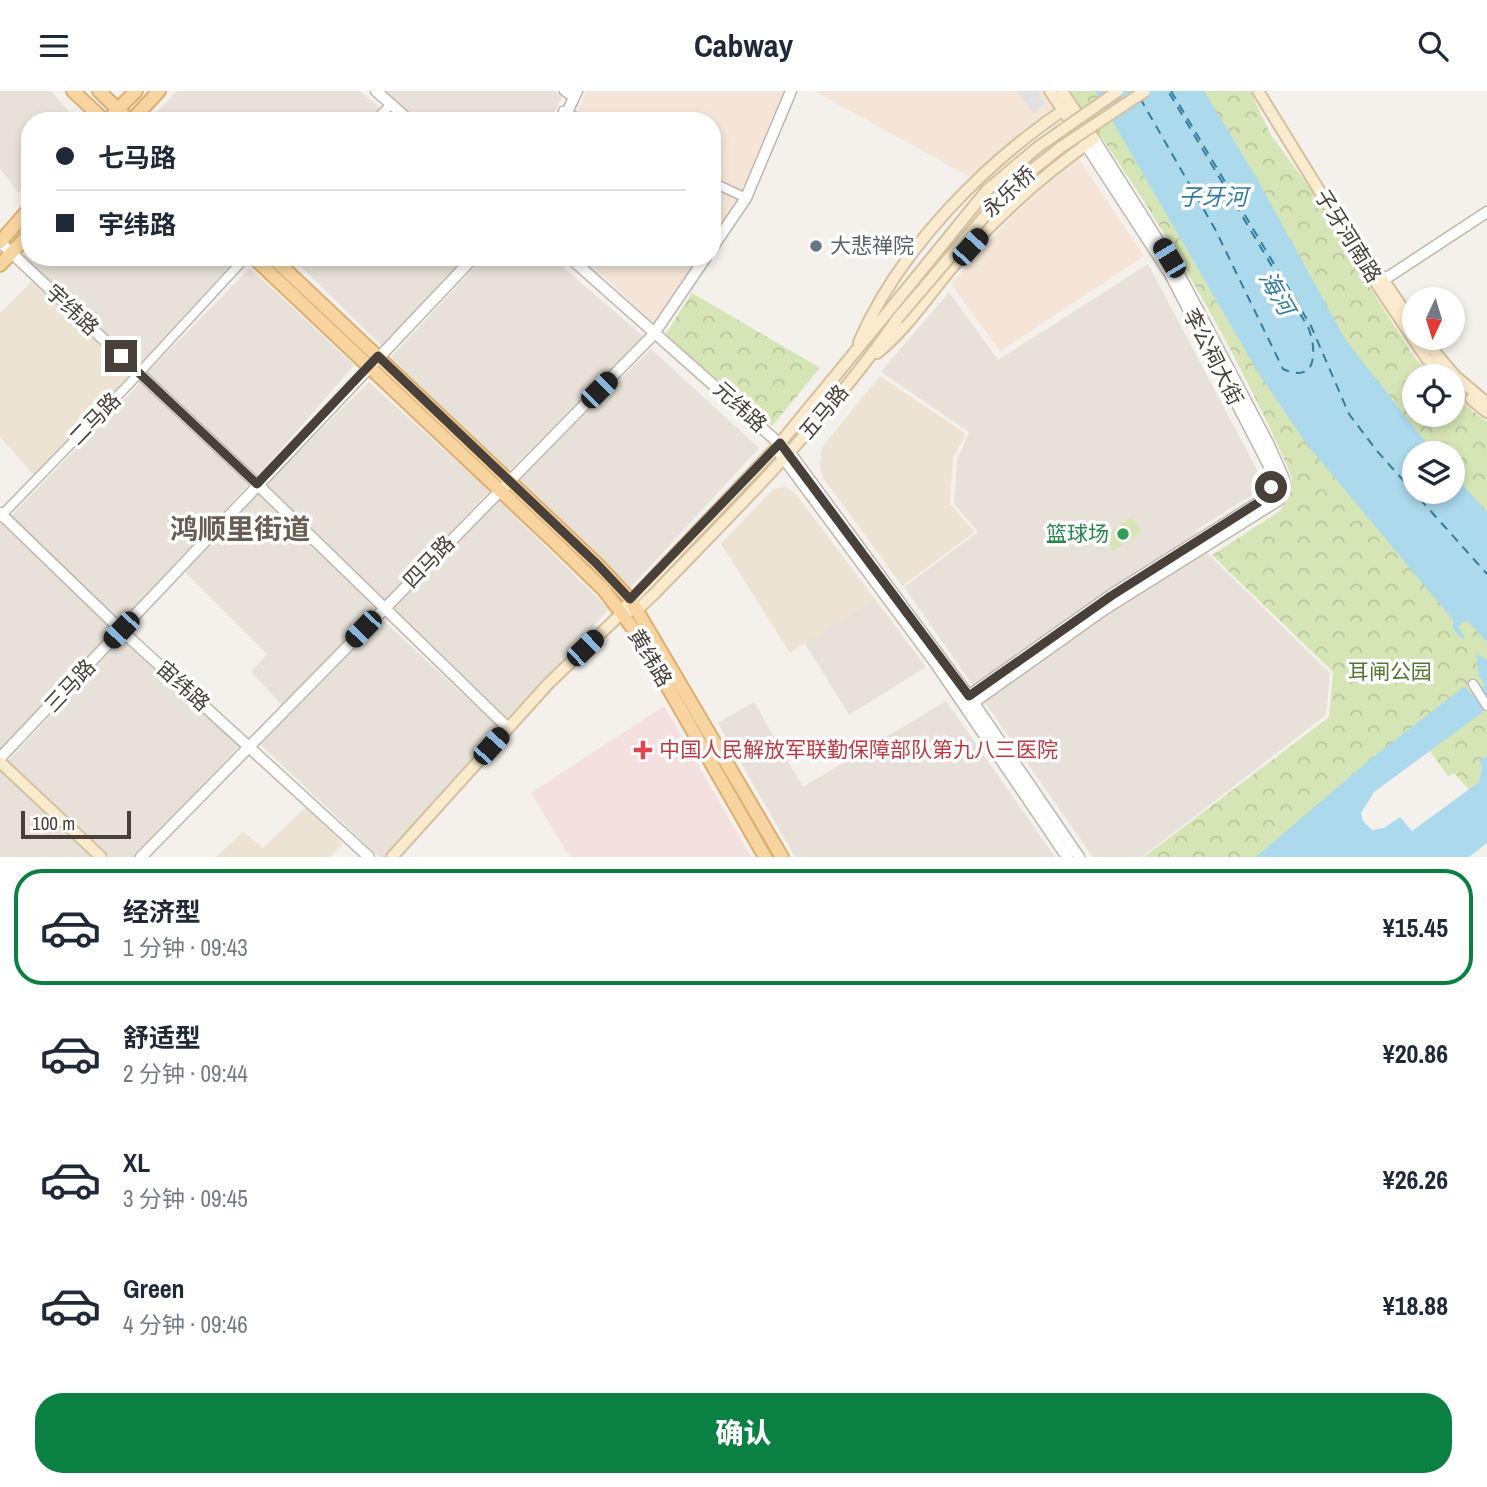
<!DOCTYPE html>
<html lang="zh">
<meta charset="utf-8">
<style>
:root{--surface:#fff;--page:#f2f2f3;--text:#1f2937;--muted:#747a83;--line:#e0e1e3;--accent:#0b8043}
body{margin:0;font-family:"Archivo Narrow","Noto Sans SC",sans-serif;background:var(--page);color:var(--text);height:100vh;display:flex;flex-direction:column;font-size:26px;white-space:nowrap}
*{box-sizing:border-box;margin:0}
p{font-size:23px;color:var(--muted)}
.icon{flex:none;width:38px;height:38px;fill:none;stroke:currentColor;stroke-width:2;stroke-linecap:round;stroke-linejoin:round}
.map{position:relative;height:766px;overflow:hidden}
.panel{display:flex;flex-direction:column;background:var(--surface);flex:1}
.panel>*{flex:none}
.hud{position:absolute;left:21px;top:21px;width:700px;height:154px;border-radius:28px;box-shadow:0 4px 10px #0003;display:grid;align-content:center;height:154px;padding:0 35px;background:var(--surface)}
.needle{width:46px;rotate:184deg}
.tools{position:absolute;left:1402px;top:196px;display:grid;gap:14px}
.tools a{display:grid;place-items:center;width:63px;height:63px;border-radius:50%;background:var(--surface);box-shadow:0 4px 10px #0003;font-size:35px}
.scale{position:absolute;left:21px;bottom:18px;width:110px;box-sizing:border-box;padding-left:7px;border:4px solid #484039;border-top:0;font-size:19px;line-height:24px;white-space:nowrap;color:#484039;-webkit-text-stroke:5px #fff;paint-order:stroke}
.end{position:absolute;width:32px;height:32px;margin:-16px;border:9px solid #484039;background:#fff;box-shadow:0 0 0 4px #fff}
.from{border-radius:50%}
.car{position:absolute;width:21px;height:42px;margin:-21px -10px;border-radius:9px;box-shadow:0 0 5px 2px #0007;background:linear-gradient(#222 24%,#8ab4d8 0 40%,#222 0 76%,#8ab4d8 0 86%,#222 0)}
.hud b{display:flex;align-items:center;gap:24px;height:66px;font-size:26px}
.hud b+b{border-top:2px solid var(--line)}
.hud i{width:18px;height:18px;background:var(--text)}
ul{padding:12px 0 0;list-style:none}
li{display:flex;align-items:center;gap:21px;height:116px;margin:0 14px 10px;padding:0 21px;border:4px solid transparent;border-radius:28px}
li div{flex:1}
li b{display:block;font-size:26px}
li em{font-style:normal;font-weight:800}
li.selected{border-color:var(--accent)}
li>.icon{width:63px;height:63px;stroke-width:1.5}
.cta{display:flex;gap:14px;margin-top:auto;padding:14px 35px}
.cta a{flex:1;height:80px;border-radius:28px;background:var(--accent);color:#fff;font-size:28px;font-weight:800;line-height:80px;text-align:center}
header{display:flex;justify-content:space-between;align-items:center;height:91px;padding:0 35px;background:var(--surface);font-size:32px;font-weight:800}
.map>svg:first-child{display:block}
.residential{fill:#e8e1d9}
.commercial{fill:#f4e5d8}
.education{fill:#ece3d5}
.medical{fill:#f4e0df}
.park{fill:url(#park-crowns);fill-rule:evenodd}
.pitch{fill:#d6e5b6}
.parking{fill:#e3e1df}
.water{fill:#acd9ec}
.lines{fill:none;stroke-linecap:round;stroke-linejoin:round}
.ferry{stroke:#347d9d;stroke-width:2;stroke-dasharray:9 7;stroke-linecap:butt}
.minor-casing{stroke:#bfb7ad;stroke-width:11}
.tertiary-casing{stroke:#bfb7ad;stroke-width:13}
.secondary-casing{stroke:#d4c09f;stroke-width:14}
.primary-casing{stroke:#dcaf70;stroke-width:16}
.minor{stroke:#fff;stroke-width:8}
.tertiary{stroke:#fff;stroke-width:10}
.secondary{stroke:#fbebce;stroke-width:10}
.primary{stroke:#f8d5a0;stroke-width:12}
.secondary-bridge-casing{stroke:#d4c09f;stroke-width:14;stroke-linecap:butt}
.secondary-bridge{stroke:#fbebce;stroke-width:10}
.route{stroke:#484039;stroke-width:9}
.worship-dot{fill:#6b7280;stroke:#fff;stroke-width:2.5}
.leisure-dot{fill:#2e9e5b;stroke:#fff;stroke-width:2.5}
.health-dot{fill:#e0444e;stroke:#fff;stroke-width:2.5}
.labels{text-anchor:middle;stroke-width:7;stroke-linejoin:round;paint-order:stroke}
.street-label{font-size:21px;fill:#484039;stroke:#fff}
.worship-label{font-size:21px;fill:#5b616d;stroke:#fff;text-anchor:start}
.leisure-label{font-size:21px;fill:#27864d;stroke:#fff;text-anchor:end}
.park-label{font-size:21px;fill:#52762f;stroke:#fff}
.health-label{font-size:21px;fill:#be3a42;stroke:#fff;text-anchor:start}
.water-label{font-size:23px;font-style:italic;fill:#347d9d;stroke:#fff}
.district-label{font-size:28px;font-weight:bold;fill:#6a5d51;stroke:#fff}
</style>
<header><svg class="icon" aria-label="menu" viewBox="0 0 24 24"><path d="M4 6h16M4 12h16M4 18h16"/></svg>Cabway<svg class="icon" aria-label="search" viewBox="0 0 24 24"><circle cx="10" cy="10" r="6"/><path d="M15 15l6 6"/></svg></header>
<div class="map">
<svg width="1487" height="766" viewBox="0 0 1487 766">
<defs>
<pattern id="park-crowns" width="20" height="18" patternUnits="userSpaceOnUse" patternTransform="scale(1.75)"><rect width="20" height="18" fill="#d6e5b6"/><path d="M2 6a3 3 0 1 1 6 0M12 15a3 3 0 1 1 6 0" fill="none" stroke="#b9c69d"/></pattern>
</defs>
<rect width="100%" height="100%" fill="#f4f0eb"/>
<g class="residential">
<polygon points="0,0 51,0 77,30 30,30 30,91 18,102 0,77"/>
<polygon points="177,0 360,0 380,17 368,30 154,30 157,21"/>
<polygon points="381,0 555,0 562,5 550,30 416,30"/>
<polygon points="30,151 30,166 238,166 138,275 20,162"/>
<polygon points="291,166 465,166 382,255"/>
<polygon points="484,166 551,166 644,246 508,381 391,266"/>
<polygon points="1148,173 1258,381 1257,397 1252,404 1196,439 1209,464 1330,582 1326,624 1142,766 1093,766 904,496 978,441 954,413 957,369 969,341 881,281 949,201 998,269"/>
<polygon points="250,177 354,274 257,386 146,283"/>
<polygon points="651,258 759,357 631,496 518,389"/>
<polygon points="369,291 489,400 383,512 265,394"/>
<polygon points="140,292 248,394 121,531 11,425"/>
<polygon points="258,403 376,518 283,615 251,581 267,563 185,481"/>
<polygon points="498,409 609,518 508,629 390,518"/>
<polygon points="2,430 113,539 0,659 0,433"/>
<polygon points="875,508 926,576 849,624 805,552"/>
<polygon points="383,529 499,637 385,766 379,766 260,653"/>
<polygon points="122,548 240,654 134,766 109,766 8,670"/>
<polygon points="946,610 1055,766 795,766 718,632 754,611 803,696"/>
<polygon points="0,681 93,766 0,766"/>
</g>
<g class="commercial">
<polygon points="586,0 794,0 746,101 712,151 712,30 574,30"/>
<polygon points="814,0 1042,0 1053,17 970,86"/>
<polygon points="1078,67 1144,165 1000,260 951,193 1019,118"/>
<polygon points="583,166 702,166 656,234"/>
</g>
<g class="education">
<polygon points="33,189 132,283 34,384 0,346 0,222"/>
<polygon points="880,285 966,343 953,367 950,413 975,441 902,495 824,388 820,377 822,356"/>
<polygon points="786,396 794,401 875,508 790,562 721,453 773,398"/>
<polygon points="306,716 343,753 330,766 216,766 243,740 263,757"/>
</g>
<polygon class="medical" points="664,615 751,766 570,766 531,702"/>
<g class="park">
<path d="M 1069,0 L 1250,0 L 1271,44 L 1319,110 L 1349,164 L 1415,267 L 1432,285 L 1414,285 L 1414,324 L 1452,324 L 1453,304 L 1487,331 L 1487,665 L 1479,669 L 1482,677 L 1479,691 L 1469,699 L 1454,682 L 1448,685 L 1430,660 L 1482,621 L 1257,766 L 1144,766 L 1329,626 L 1333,581 L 1212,464 L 1280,420 L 1290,404 L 1292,386 C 1235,254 1153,116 1069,0 ZM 1414,362 L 1452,362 L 1452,401 L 1414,401 Z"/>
<polygon points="692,202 820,277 772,335 665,244"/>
</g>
<polygon class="pitch" points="1132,426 1142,441 1113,460 1104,445"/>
<polygon class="parking" points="1017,0 1038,0 1045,12 1033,23"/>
<g class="water">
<polygon points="1095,0 1204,0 1255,84 1345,248 1434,362 1414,362 1414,401 1452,401 1453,383 1487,421 1487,551 1467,529 1458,536 1465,546 1462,548 1453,538 1453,529 1305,351 1259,283"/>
<polygon points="1476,562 1487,569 1487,618 1374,701 1361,722 1363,730 1372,739 1384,737 1400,726 1412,740 1479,691 1482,677 1479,669 1487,665 1487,752 1469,766 1256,766 1373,666 1465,595 1471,603 1485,594 1479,585"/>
</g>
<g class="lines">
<g class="ferry">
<polyline points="1171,0 1311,235 1349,323 1377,360 1487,483"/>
<path d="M 1140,7 L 1215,138 L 1283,278 C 1318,294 1317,258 1308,236 L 1168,0"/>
</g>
<g class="minor-casing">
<g id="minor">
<polyline points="564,0 574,7"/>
<polyline points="563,20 584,30"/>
<polyline points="375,30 391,13"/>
<polyline points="712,91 746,107"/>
<polyline points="0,426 128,294 246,166"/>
<polyline points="1473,593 1487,615"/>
</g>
</g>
<g class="tertiary-casing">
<g id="tertiary">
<polyline points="376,0 410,30"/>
<polyline points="563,30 577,0"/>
<polyline points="0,151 257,393 508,637"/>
<polyline points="712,157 746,107 791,0"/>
<polyline points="569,166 790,362 969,605 1079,766"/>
<polyline points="1379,192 1487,121"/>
<polyline points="779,361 936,573 1067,766"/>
<polyline points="0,422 121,539 369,766"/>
<polyline points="964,608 1111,504 1259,411 1271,396 1270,377 1170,183 1086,54"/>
<polyline points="970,614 1105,518 1279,409 1285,396 1284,388 1269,354 1178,181 1094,48"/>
<polyline points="0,667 474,166"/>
<polyline points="141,766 653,244 706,166"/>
</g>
</g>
<g class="secondary-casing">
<g id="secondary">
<polyline points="1050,0 1083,50"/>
<polyline points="1258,0 1378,195 1427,268 1445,285"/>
<polyline points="1380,184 1414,234"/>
<polyline points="1423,247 1455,285 1487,312"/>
<path d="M 859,251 C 900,157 986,70 1071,14"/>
<path d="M 877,262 C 908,237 929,203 955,173 C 997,125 1041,85 1094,48 L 1062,0"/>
<polyline points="1471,308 1487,321"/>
<polyline points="626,515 776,357 887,222"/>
<polyline points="0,671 101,766"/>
<path d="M 392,766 L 548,593 L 623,521 L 638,518 L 654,503 C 739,415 827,329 897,228"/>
</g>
</g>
<g class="primary-casing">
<g id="primary">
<polyline points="73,0 105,30"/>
<polyline points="99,0 130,30"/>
<polyline points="114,22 136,0"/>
<polyline points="131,30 159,0"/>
<polyline points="0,151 30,117"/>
<polyline points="253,166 562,458 604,499 638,544 765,766"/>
<polyline points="272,166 597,473 630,508 782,766"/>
<polyline points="0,174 30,142"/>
</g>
</g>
<use href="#minor" class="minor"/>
<use href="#tertiary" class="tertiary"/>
<use href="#secondary" class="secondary"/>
<use href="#primary" class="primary"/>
<g class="secondary-bridge-casing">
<g id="secondary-bridge">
<polyline points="887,222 987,99 1038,56 1118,0"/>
<polyline points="897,228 1007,99 1061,56 1145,0"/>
</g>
</g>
<use href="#secondary-bridge" class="secondary-bridge"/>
</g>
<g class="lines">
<polyline class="route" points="121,265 257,393 378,265 597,473 630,508 780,352 969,605 1111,505 1259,411 1271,396"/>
</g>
<circle class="worship-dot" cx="816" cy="155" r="7"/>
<circle class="leisure-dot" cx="1123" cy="443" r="7"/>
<path class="health-dot" d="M639.5 648.5h7v7h7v7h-7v7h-7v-7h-7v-7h7z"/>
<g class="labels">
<g class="street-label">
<text transform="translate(1009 101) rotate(-43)" y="7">永乐桥</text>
<text transform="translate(1348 145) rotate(58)" y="7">子牙河南路</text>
<text transform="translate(72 219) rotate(43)" y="7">宇纬路</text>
<text transform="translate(1213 266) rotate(63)" y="7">李公祠大街</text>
<text transform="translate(740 316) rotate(42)" y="7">元纬路</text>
<text transform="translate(824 321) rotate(-50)" y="7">五马路</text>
<text transform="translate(95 328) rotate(-46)" y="7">二马路</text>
<text transform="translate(429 471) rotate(-46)" y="7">四马路</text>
<text transform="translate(650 567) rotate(59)" y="7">黄纬路</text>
<text transform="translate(70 595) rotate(-47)" y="7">三马路</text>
<text transform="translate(183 595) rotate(42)" y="7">宙纬路</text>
</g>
<g class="worship-label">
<text x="830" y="162">大悲禅院</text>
</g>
<g class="leisure-label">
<text x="1109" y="450">篮球场</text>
</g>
<g class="park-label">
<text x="1390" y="588">耳闸公园</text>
</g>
<g class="health-label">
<text x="659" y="666">中国人民解放军联勤保障部队第九八三医院</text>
</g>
<g class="water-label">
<text x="1213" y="114">子牙河</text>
<text transform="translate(1277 202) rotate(60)" y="8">海河</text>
</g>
<g class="district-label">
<text x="240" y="448">鸿顺里街道</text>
</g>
</g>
</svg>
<div class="tools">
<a><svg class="needle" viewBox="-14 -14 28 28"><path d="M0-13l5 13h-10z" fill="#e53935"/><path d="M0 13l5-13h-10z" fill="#747a83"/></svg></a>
<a><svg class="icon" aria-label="locate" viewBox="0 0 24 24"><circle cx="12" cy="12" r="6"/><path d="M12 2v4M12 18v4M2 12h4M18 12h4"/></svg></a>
<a><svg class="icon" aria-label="layers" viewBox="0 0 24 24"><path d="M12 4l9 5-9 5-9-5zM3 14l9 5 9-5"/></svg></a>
</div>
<div class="scale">100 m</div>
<i class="end from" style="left:1271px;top:396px"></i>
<i class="end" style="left:121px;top:265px"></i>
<i class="car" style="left:970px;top:156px;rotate:42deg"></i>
<i class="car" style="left:1169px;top:167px;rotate:329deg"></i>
<i class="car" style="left:599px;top:299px;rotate:45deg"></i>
<i class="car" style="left:363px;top:538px;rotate:224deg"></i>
<i class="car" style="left:121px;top:539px;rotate:223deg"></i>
<i class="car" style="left:585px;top:557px;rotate:46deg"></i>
<i class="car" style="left:491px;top:655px;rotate:42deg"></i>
<div class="hud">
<b><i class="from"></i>七马路</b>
<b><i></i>宇纬路</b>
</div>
</div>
<section class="panel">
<ul>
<li class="selected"><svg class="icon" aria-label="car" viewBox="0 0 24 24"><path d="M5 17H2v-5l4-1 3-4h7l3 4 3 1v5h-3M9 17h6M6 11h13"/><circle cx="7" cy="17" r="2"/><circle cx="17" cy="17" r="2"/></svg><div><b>经济型</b><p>1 分钟 · 09:43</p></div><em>¥15.45</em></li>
<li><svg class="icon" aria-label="car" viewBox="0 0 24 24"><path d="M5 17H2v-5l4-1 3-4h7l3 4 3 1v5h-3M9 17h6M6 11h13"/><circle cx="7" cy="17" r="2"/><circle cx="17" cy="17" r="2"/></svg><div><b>舒适型</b><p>2 分钟 · 09:44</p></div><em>¥20.86</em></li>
<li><svg class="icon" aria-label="car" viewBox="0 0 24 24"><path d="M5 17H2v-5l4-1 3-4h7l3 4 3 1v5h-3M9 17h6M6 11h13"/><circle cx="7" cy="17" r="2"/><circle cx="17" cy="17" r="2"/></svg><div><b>XL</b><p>3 分钟 · 09:45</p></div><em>¥26.26</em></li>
<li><svg class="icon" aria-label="car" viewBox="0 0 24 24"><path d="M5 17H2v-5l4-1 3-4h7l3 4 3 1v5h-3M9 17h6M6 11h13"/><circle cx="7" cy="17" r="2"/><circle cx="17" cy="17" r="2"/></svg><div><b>Green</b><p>4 分钟 · 09:46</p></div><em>¥18.88</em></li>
</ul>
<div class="cta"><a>确认</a></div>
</section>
